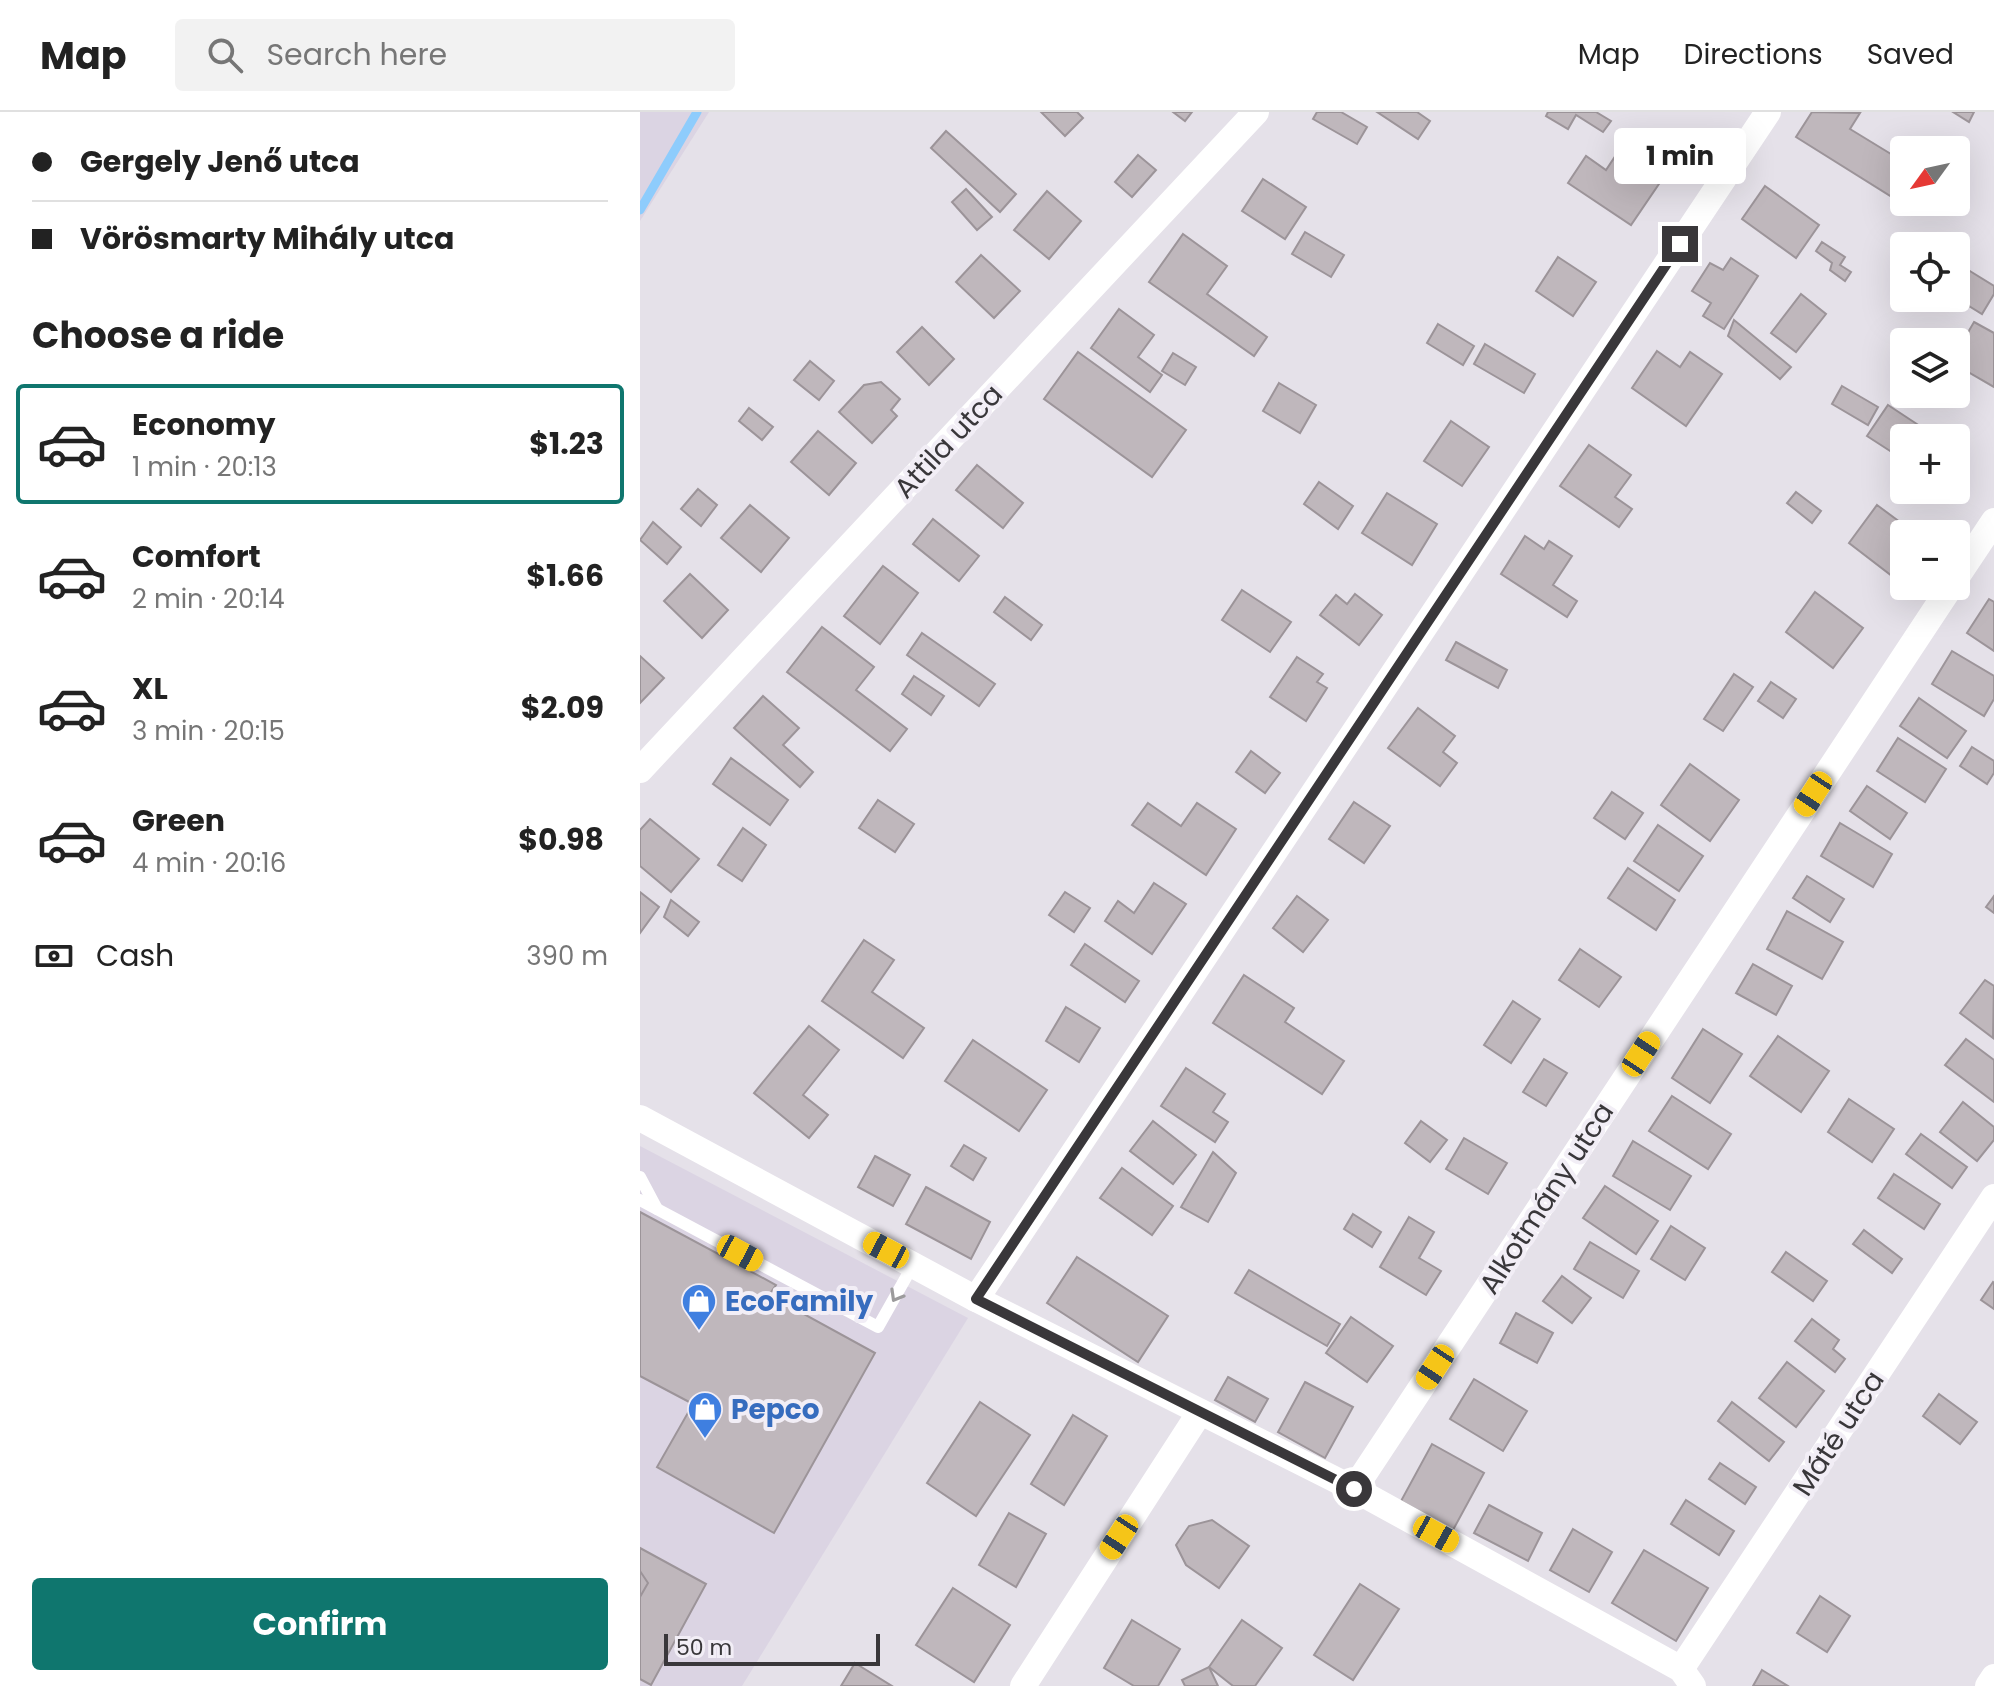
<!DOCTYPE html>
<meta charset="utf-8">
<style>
:root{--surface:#fff;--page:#f2f2f2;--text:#222;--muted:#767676;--line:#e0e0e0;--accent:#0f766e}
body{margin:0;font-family:Poppins,sans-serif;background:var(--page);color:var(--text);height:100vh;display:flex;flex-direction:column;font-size:30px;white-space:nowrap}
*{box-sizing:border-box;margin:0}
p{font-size:26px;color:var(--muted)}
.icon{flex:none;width:44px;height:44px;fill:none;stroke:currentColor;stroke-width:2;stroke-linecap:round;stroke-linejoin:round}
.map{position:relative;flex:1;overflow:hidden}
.drawer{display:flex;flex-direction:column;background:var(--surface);width:640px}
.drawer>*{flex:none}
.guide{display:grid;align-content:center;height:176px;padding:0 32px;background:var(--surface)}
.needle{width:52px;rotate:237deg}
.buttons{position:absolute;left:1250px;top:24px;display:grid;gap:16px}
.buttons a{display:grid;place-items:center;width:80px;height:80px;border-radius:8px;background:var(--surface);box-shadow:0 8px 32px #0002;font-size:40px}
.scale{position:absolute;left:24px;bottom:20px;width:216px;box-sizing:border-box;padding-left:8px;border:4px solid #39373a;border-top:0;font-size:22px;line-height:28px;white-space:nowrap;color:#39373a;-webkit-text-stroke:6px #f2eef6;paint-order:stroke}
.end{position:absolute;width:36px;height:36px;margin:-18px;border:10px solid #39373a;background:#fff;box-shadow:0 0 0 4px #fff}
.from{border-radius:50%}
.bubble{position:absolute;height:56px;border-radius:8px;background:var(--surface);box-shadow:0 8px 32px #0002;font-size:26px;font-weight:700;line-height:56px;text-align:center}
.car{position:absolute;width:24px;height:48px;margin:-24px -12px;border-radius:10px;box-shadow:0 0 6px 2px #0007;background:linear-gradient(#f5c518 24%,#345 0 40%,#f5c518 0 76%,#345 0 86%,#f5c518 0)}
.guide b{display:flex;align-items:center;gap:28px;height:76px;font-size:30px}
.guide b+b{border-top:2px solid var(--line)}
.guide i{width:20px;height:20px;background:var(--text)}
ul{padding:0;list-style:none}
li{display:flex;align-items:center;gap:24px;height:120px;margin:0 16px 12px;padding:0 16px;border:4px solid transparent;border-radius:8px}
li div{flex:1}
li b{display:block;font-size:30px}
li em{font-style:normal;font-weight:700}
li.on{border-color:var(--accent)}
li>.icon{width:72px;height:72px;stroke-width:1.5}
h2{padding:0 32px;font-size:36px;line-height:96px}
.pay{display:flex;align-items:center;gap:20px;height:88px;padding:0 32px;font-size:30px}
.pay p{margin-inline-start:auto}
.cta{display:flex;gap:16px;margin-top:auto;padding:16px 32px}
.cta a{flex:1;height:92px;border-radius:8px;background:var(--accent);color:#fff;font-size:32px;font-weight:700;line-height:92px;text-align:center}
header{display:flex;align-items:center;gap:48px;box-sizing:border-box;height:112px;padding:0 40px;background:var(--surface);border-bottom:2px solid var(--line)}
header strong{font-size:38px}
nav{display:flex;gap:44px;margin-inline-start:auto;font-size:28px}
.search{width:560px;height:72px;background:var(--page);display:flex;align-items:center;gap:20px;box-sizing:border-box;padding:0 28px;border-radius:8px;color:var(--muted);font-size:30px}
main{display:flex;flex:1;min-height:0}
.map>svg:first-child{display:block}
.built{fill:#dbd4e3}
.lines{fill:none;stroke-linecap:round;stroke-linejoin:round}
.stream{stroke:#8eccfc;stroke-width:9}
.building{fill:#bfb7bc;stroke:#9c9499;stroke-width:2}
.lane{stroke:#fff;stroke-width:12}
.street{stroke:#fff;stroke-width:26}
.oneway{stroke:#9c9b9c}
.route{stroke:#39373a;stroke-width:10}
.labels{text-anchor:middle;stroke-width:8;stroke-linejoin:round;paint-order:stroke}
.street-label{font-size:28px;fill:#39373a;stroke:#f2eef6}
.shop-label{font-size:28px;font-weight:bold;fill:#366cbe;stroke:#f2eef6;text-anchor:start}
</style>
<header>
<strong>Map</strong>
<div class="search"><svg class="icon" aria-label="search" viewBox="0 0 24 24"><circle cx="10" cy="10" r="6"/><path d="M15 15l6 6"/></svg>Search here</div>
<nav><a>Map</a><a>Directions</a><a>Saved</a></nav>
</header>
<main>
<section class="drawer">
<div class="guide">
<b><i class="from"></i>Gergely Jenő utca</b>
<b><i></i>Vörösmarty Mihály utca</b>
</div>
<h2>Choose a ride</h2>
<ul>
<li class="on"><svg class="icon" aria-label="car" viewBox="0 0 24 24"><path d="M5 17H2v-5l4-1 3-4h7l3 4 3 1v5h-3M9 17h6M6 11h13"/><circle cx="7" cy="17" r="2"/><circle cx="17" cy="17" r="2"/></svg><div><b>Economy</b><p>1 min · 20:13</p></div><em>$1.23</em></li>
<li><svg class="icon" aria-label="car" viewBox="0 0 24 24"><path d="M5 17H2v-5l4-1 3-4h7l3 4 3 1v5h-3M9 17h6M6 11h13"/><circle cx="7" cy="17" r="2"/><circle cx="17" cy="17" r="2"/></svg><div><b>Comfort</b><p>2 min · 20:14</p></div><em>$1.66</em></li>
<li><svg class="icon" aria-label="car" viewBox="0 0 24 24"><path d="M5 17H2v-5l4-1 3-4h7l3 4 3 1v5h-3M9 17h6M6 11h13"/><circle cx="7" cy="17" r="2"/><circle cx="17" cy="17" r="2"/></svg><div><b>XL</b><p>3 min · 20:15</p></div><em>$2.09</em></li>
<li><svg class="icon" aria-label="car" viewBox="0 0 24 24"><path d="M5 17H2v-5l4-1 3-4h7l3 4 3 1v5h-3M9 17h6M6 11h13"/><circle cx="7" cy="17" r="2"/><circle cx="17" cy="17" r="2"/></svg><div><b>Green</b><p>4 min · 20:16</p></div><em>$0.98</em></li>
</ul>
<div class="pay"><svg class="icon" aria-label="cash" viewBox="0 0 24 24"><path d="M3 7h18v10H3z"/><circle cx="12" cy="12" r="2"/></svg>Cash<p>390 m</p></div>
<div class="cta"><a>Confirm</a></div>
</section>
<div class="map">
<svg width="1354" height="1574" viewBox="0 0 1354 1574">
<rect width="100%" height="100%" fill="#e5e1e9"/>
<g class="built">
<polygon points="0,0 69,0 0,109"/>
<polygon points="0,1034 328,1206 102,1574 0,1574"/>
</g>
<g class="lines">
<polyline class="stream" points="0,98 57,0"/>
</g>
<g class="building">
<polygon points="401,0 437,0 443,6 425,24"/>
<polygon points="533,0 552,0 545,9"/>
<polygon points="677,0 701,0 727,15 717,32 673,7"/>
<polygon points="737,0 777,0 790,9 778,27"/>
<polygon points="908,0 956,0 971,9 963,20 936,3 928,17 906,4"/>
<polygon points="1172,0 1220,1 1210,17 1264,50 1264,65 1252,85 1156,25"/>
<polygon points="1313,0 1334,0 1329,10"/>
<polygon points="306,19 376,82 360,100 291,36"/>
<polygon points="980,37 1023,66 991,113 928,71 946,44 966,58"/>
<polygon points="498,43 516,58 492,85 475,70"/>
<polygon points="623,67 666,95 645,127 602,99"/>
<polygon points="1125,74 1179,113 1156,146 1102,107"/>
<polygon points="326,77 352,105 337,118 312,90"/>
<polygon points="407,79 441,109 409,147 374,118"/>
<polygon points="665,120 704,143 691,165 652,142"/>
<polygon points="543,122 587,154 567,182 627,225 614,244 509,170"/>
<polygon points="1182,130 1205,145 1200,153 1211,160 1205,169 1190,158 1192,151 1176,139"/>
<polygon points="341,143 380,179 354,206 316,170"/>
<polygon points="918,145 956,170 933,204 896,179"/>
<polygon points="1091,146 1118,164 1084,217 1063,204 1071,191 1052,179 1070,151 1083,158"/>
<polygon points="1325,156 1354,174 1354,182 1342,202 1316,186 1316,169"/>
<polygon points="1161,182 1186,202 1156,240 1131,221"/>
<polygon points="479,197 514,223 498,245 522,263 510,280 451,236"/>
<polygon points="1094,208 1151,255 1140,267 1088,224"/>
<polygon points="1334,210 1354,221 1354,275 1316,253 1316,241"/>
<polygon points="798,212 834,234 823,253 787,231"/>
<polygon points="282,215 314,247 289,273 257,240"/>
<polygon points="845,232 895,262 884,281 834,252"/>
<polygon points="1017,239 1040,255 1050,240 1082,262 1046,314 992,276"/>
<polygon points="438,240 546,318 512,365 404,287"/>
<polygon points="533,241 556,255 545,273 522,259"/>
<polygon points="170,249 194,269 179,288 154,268"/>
<polygon points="241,270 260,287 251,298 257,304 232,331 199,300 224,273"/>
<polygon points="639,271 676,293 660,321 623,299"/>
<polygon points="1202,274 1238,295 1228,313 1192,292"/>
<polygon points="1248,293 1298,326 1264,326 1264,348 1227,324"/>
<polygon points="109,296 133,315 122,328 99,309"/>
<polygon points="811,309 849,335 822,374 784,349"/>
<polygon points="178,319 216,351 189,383 151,350"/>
<polygon points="949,333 991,363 975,385 992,397 979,415 920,374"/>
<polygon points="1316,338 1326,345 1316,360"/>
<polygon points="337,353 383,391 363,416 316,378"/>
<polygon points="679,370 713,394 698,417 664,392"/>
<polygon points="58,377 77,393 61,414 41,397"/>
<polygon points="1156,380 1181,399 1172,411 1147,391"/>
<polygon points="747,381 797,412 772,453 722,421"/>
<polygon points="110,393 149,426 121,460 81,426"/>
<polygon points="1237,393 1276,422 1264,422 1264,448 1252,464 1209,431"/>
<polygon points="293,407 339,444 319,469 273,432"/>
<polygon points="13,410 41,435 27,452 0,428"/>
<polygon points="885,424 904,437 909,429 932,444 913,473 937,489 927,505 861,462"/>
<polygon points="243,454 278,481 240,532 204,504"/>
<polygon points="50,462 88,498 62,526 24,489"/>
<polygon points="602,478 651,510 630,540 582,508"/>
<polygon points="1175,480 1223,516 1193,556 1146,520"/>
<polygon points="715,482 742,503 719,533 680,503 696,483 707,492"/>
<polygon points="365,485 402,513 391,528 354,500"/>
<polygon points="1349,487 1354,490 1354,539 1327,521"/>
<polygon points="182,515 234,555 216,578 267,617 250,639 147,560"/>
<polygon points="282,521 355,572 339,594 267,543"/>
<polygon points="816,530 867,558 858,576 806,548"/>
<polygon points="1312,539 1354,564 1354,587 1344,604 1292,572"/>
<polygon points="0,544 24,566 0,591"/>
<polygon points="657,545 683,562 677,570 687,576 666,609 630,585"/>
<polygon points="1094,562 1113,575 1083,619 1064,607"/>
<polygon points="274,564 304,584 291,603 262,582"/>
<polygon points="1131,570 1156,587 1143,606 1118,589"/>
<polygon points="123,584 159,616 143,633 173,660 160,675 94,616"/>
<polygon points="1279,586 1326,619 1307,646 1260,614"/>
<polygon points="778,596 815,624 803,640 817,651 800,674 748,636"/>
<polygon points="1258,626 1306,657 1285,690 1237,659"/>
<polygon points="1332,635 1354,649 1354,661 1347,672 1320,654"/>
<polygon points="611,639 640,661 625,681 596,660"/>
<polygon points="91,646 148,688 130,713 73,672"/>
<polygon points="1050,652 1099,688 1070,729 1021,693"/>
<polygon points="1227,674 1267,701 1250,727 1210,699"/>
<polygon points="972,680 1003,701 985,727 954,706"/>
<polygon points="238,688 274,712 255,740 219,716"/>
<polygon points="714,690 750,714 724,751 689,727"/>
<polygon points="508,691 541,714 557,691 596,717 566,763 492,713"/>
<polygon points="10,707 59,747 31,780 0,754 0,718"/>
<polygon points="1200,711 1252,742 1233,775 1181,744"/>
<polygon points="1018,713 1063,744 1039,779 994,749"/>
<polygon points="103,716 126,733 102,769 78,753"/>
<polygon points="988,756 1035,788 1016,818 968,786"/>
<polygon points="1167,764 1204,787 1190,810 1153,786"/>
<polygon points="514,771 546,792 512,842 465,809 478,789 494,801"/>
<polygon points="0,780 19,795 0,821"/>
<polygon points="425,780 450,796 434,820 409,803"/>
<polygon points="657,784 688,808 663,840 633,816"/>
<polygon points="1354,784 1354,801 1346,795"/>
<polygon points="31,788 59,810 48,824 24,805"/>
<polygon points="1147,799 1203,830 1182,867 1127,837"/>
<polygon points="224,828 254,848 232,880 284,916 263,946 182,889"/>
<polygon points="445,832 499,869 485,890 431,853"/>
<polygon points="940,837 981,865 959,895 919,868"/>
<polygon points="1113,852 1152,874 1136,903 1096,881"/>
<polygon points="604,863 654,896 645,910 704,949 682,982 573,911"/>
<polygon points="1345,868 1354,874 1353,926 1320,901"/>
<polygon points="873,889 900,907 871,951 844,933"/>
<polygon points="426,895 460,916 439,950 406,929"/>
<polygon points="169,914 199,938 163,983 188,1003 169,1026 114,981"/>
<polygon points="1063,917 1102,942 1070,991 1032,966"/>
<polygon points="1138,924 1189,959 1161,1000 1110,964"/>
<polygon points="1326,927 1354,948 1354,990 1305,953"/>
<polygon points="333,928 407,978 379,1019 305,969"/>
<polygon points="904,947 927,961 906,994 883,980"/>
<polygon points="546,956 585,982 573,1000 588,1010 575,1030 521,994"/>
<polygon points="1032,984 1091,1022 1068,1057 1009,1019"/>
<polygon points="1209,987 1254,1017 1232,1050 1188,1020"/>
<polygon points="1323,990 1354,1015 1354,1028 1337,1049 1300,1020"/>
<polygon points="513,1009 556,1043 533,1072 490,1039"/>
<polygon points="781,1009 807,1028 790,1050 765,1031"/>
<polygon points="1281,1022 1327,1055 1312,1076 1266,1042"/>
<polygon points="824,1026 867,1051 848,1082 806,1057"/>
<polygon points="993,1029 1051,1064 1030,1098 973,1064"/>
<polygon points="324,1033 346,1046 333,1068 311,1054"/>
<polygon points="573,1040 596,1061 568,1110 541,1095"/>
<polygon points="235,1044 270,1063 253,1094 218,1075"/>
<polygon points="482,1056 533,1094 512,1123 460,1086"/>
<polygon points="1254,1062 1300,1092 1284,1117 1238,1086"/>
<polygon points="965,1074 1018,1109 996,1142 943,1106"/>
<polygon points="286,1075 350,1110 331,1147 266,1112"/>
<polygon points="0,1100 136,1173 129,1183 235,1241 134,1421 17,1355 53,1292 0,1264"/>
<polygon points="713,1102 741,1120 732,1135 704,1117"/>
<polygon points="769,1105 794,1120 779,1146 801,1159 786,1183 740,1155"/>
<polygon points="1031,1114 1065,1136 1045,1168 1011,1147"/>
<polygon points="1224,1118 1262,1147 1252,1161 1213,1132"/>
<polygon points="950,1130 999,1159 983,1186 934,1157"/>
<polygon points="1146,1140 1187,1169 1173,1189 1132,1160"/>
<polygon points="437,1145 528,1204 498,1250 407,1191"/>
<polygon points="609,1158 700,1212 687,1234 595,1181"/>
<polygon points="922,1164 951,1186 932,1211 903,1189"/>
<polygon points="1353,1170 1354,1171 1354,1197 1341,1188"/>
<polygon points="876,1201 913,1221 897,1251 860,1231"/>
<polygon points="711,1205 753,1234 727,1270 686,1241"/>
<polygon points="1172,1207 1199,1228 1193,1237 1205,1247 1195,1260 1155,1229"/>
<polygon points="1147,1250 1184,1279 1156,1315 1119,1286"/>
<polygon points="588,1265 628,1287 615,1310 575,1288"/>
<polygon points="834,1267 887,1299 863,1339 810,1307"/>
<polygon points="665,1270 713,1295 685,1346 638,1320"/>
<polygon points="1299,1282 1337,1310 1320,1332 1283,1304"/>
<polygon points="340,1290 390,1323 336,1404 287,1371"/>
<polygon points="1092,1290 1144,1330 1129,1349 1078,1309"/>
<polygon points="433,1303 467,1324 424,1393 391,1372"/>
<polygon points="792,1332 844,1361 813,1418 761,1389"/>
<polygon points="1080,1351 1116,1375 1105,1392 1069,1367"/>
<polygon points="1046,1388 1094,1419 1079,1443 1031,1412"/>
<polygon points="849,1393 902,1421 888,1449 834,1421"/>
<polygon points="369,1401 406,1422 376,1475 339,1453"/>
<polygon points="572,1408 609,1434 579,1476 546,1453 536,1433 549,1414"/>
<polygon points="933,1417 972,1440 949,1480 910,1458"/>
<polygon points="0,1436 66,1472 11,1573 0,1567"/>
<polygon points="1004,1438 1068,1476 1036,1529 972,1491"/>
<polygon points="0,1459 8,1471 0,1485"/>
<polygon points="720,1472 759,1497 713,1568 674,1543"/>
<polygon points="313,1476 370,1513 334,1570 276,1533"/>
<polygon points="1180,1484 1210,1504 1187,1540 1157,1521"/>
<polygon points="492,1508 540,1537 518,1574 494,1574 464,1556"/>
<polygon points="602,1508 642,1536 615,1574 593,1574 569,1555"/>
<polygon points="215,1551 252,1574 201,1574"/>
<polygon points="569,1555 578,1574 545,1574 542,1568"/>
<polygon points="1122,1558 1148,1574 1113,1574"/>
</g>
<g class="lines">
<g class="lane">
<polyline points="0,1065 17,1097"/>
<polyline points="0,1088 238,1215 273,1153"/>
</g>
<g class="street">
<polyline points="1316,466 1354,409"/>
<polyline points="0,658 616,0"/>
<polyline points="0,1006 336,1187 714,1377 1041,1557 1053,1574"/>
<polyline points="336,1187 1128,0"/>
<polyline points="714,1377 1311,474"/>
<polyline points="1041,1557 1354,1085"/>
<polyline points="383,1574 560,1300"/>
<polyline points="1348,1574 1354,1565"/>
</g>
</g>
<defs><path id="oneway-chevron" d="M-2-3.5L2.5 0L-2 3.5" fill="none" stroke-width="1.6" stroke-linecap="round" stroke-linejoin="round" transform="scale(2)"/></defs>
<use class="oneway" href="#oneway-chevron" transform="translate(256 1184) rotate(120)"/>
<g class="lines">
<polyline class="route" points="714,1377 336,1187 1040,132"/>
</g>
<defs>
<g id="shop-pin" transform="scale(1.8)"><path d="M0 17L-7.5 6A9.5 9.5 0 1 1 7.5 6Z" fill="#3f7fe0" stroke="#f2eef6"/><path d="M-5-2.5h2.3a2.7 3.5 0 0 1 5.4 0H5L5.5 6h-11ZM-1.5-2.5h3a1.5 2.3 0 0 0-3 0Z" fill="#fff"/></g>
</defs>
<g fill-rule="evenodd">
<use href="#shop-pin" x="59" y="1189"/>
<use href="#shop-pin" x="65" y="1297"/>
</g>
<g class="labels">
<g class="street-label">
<text transform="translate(308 329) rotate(-47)" y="10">Attila utca</text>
<text transform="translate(906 1086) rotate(-57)" y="10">Alkotmány utca</text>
<text transform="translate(1198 1321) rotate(-57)" y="10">Máté utca</text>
</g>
<g class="shop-label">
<text x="85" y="1199">EcoFamily</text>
<text x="91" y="1307">Pepco</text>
</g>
</g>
</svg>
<div class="buttons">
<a><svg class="needle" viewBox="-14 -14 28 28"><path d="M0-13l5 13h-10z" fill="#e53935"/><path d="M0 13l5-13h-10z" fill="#767676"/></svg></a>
<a><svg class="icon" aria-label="locate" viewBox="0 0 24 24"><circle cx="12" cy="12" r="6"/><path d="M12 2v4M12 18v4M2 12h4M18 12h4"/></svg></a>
<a><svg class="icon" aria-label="layers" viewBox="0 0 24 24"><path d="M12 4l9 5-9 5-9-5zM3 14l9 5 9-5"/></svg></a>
<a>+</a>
<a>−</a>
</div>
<div class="scale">50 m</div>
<i class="end from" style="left:714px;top:1377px"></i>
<i class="end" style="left:1040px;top:132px"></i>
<div class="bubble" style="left:974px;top:16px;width:132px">1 min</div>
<i class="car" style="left:1173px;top:682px;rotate:213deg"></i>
<i class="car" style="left:1001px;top:942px;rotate:33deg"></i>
<i class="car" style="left:246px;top:1138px;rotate:298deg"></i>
<i class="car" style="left:100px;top:1141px;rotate:118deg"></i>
<i class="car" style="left:795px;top:1255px;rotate:213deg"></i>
<i class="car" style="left:796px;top:1422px;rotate:119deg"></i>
<i class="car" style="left:479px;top:1425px;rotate:213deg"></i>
</div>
</main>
